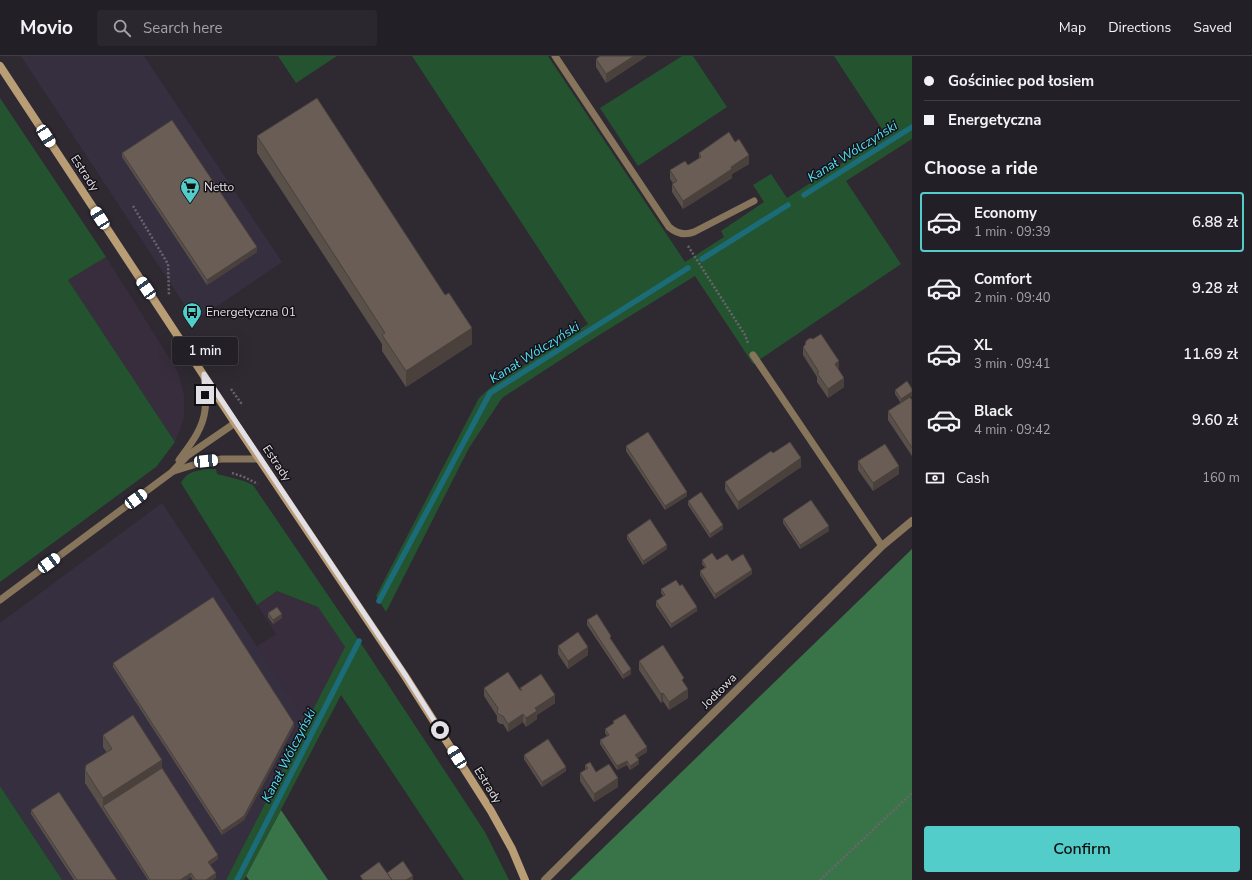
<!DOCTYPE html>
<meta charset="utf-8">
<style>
:root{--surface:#231f26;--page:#2b272e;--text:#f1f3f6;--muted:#a3a2a7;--line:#403d43;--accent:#53cdca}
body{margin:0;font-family:"Nunito Sans",sans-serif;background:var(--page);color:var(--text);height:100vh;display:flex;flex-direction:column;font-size:15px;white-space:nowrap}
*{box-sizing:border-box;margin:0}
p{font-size:13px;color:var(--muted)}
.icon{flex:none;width:22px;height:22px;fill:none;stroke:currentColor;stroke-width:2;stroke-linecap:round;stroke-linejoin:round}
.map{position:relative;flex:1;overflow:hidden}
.sheet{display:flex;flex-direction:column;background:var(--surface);width:340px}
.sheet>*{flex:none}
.hud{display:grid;align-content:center;height:88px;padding:0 12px;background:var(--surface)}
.end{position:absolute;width:18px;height:18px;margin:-9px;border:5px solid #e3dfe6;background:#111;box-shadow:0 0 0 2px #111}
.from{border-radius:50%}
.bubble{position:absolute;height:28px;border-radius:4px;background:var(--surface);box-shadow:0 4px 16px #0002,0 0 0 1px var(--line);font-size:13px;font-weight:600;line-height:28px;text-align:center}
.car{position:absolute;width:12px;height:24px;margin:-12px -6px;border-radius:5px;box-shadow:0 0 3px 1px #0007;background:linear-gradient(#fff 24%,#345 0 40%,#fff 0 76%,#345 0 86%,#fff 0)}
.hud b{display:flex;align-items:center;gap:14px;height:38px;font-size:15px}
.hud b+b{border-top:1px solid var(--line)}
.hud i{width:10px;height:10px;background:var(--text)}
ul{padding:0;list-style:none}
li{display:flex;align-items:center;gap:12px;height:60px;margin:0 8px 6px;padding:0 4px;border:2px solid transparent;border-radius:4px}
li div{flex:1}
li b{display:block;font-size:15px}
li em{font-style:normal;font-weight:600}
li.active{border-color:var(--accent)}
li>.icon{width:36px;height:36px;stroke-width:1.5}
h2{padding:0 12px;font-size:18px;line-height:48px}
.pay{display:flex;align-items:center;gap:10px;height:44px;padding:0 12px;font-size:15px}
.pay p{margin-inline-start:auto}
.primary-button{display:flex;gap:8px;margin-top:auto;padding:8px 12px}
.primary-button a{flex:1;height:46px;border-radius:4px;background:var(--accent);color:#111;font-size:16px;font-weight:600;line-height:46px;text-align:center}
header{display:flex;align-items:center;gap:24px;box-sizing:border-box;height:56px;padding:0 20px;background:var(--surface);border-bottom:1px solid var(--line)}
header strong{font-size:19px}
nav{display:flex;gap:22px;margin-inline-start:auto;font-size:14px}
.search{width:280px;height:36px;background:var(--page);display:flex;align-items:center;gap:10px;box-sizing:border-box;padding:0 14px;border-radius:4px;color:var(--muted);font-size:15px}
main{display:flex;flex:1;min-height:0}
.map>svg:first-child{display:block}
.commercial{fill:#362f40}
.built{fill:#372d3c}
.green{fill:#245330}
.forest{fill:#387447}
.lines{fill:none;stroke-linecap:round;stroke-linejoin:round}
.stream{stroke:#1b6c78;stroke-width:5.5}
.path{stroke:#6a656d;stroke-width:2.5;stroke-dasharray:2 2;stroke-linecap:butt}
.service{stroke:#86745b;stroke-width:7}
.minor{stroke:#86745b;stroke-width:8}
.secondary{stroke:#b99d74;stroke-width:8}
.wall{fill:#5a504a}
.shaded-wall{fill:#4a413c}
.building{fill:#695d56;stroke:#4a413c}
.route{stroke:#e3dfe6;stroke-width:5}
.labels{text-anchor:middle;stroke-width:3;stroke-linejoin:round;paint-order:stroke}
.street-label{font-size:12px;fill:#e3dfe6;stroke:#151317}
.poi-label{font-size:12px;fill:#e3dfe6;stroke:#151317;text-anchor:start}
.water-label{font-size:13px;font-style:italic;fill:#50e2f9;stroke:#151317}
</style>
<header>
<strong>Movio</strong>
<div class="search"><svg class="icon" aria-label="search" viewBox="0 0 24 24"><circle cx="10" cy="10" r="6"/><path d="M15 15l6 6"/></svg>Search here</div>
<nav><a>Map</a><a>Directions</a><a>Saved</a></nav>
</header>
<main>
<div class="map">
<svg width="912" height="824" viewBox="0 0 912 824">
<rect width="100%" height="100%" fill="#2f2932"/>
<g class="commercial">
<polygon points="21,0 144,0 282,206 195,265"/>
<polygon points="162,447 307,666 226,824 62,824 0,730 0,567"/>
</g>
<g class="built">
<polygon points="106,201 178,316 184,339 184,363 175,386 68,224"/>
<polygon points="277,535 318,551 345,591 307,666 256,591 276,578 257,549"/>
</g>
<g class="green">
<polygon points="278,0 337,0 296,27"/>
<polygon points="412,0 548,0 685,206 724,181 721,175 764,146 753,129 771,118 787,142 886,79 834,0 912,0 912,83 846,125 901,208 753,308 695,220 596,281 502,342 469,392 386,556 376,540 479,342 491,331 588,268"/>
<polygon points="682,0 693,0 727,51 638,110 600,52"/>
<polygon points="0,42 106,201 68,224 175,386 156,411 0,526"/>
<path d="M 204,413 L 216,413 L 217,418 L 244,425 L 253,429 L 366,595 L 485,776 L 509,824 L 464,824 L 341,639 L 244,824 L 226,824 L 345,591 L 318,551 L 277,535 L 257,549 L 181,427 C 187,416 193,416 204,413 Z"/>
<polygon points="0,730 62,824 0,824"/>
</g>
<g class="forest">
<polygon points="912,493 912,824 570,824"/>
<polygon points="281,754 328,824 249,824 246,820"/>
</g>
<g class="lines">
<g class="stream">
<polyline points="804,139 912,71"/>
<polyline points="702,203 788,149"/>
<polyline points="379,545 490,337 688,212"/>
<polyline points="237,824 359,585"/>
</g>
<g class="path">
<polyline points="133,150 168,208 169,239"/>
<polyline points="688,190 745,279 748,287"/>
<polyline points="231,333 241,347 239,348"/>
<polyline points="232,417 244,421 258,428"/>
<polyline points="820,824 912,737"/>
</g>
<g class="service">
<path d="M 555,0 L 669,171 C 676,177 684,180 694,176 L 754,145"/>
<polyline points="753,299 882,490"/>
<path d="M 179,404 C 190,389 203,373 205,354 C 207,343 205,331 204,320"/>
<polyline points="174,415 206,405 222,403 260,403"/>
<polyline points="0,544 172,416 187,400 235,367"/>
</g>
<polyline class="minor" points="545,824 882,490 912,465"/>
<polyline class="secondary" points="0,10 235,367 405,620 491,755 512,793 525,824"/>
</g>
<g class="wall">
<polygon points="600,0 647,0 606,27 596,11 596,3"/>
<polygon points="257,80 445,239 472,288 406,331 382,295 382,288 257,97"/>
<polygon points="122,97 257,196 207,229 122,101"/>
<polygon points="699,97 749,108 732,118 732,122 683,153 672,136 672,128 673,127 670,123 670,114 688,109 699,103"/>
<polygon points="803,291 839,314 844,331 828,342 817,326 817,321 803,299"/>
<polygon points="895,334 910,341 912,344 912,400 888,364 888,355 901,347 895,338"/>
<polygon points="626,390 687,440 665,454 626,395"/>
<polygon points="773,397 801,411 738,454 725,434 725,426"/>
<polygon points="858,405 899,418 873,435 858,414"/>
<polygon points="688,445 723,473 710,482 688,449"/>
<polygon points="783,463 829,475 800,493 783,467"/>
<polygon points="627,479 667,493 643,509 627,483"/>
<polygon points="702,504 732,505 752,518 715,543 700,519 700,515 705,512 702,508"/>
<polygon points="661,533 697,555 671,572 656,550 656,545 663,540 661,537"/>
<polygon points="268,557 282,562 273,568 268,561"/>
<polygon points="587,564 611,584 631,618 623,623 587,569"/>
<polygon points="558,590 588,599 568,613 558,598"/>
<polygon points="639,605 684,627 688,642 669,654 663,645 661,647 639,614"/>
<polygon points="113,607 294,671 244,764 222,779 113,611"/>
<polygon points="484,632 520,634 520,632 555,647 537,659 537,663 526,671 523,666 508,676 503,668 500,668 497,665 497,660 484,640"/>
<polygon points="613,665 647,696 637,702 639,708 630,714 627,709 617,714 600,688 600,684 607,680 605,677 605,673 613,668"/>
<polygon points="103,679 162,712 218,803 210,809 216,822 212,824 193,824 191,821 186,824 148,824 85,727 85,714 107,697 103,691"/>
<polygon points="524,699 566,715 542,731 524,703"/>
<polygon points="585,709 618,731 594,746 580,725 580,717 585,714"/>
<polygon points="31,754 117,824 74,824 31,758"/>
</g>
<g class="shaded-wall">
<polygon points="634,0 647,0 606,27 606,18"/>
<polygon points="749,99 749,108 732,118 732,122 683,153 683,145 731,111"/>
<polygon points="257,191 257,196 207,229 207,224"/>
<polygon points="472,272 472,288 406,331 406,315"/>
<polygon points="839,305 839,314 835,308"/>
<polygon points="844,322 844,331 828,342 828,333"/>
<polygon points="912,336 912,340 901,348 901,343"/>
<polygon points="801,402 801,411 738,454 738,446"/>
<polygon points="899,410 899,418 873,435 873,427"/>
<polygon points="687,436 687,440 665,454 665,450"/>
<polygon points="723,469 723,473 710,482 710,478"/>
<polygon points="829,470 829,475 800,493 800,489"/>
<polygon points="667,489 667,493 643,509 643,505"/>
<polygon points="752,514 752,518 715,543 715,538"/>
<polygon points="697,551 697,555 671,572 671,568"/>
<polygon points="282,558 282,562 273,568 273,564"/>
<polygon points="588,591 588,599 568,613 568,605"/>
<polygon points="631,613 631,618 623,623 623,619"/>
<polygon points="688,633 688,642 669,654 669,646"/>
<polygon points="663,637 663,645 661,647 661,638"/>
<polygon points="555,639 555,647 537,659 537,663 526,671 526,662 535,652"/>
<polygon points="523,658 523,666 508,676 508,668"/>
<polygon points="294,667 294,671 244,764 222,779 222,775"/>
<polygon points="647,691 647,696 635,703 635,699"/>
<polygon points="162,704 162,716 103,750 103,742"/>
<polygon points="639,704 639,708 630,714 630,710"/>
<polygon points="627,705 627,709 617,714 617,710"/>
<polygon points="566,711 566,715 542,731 542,726"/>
<polygon points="618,722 618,731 594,746 594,738"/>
<polygon points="218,799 218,803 208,810 208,806"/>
<polygon points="191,817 191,821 186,824 180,824"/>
<polygon points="216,817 216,822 212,824 206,824"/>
<polygon points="413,820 413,824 406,824"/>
</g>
<g class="building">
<polygon points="600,0 634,0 606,18 596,3"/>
<polygon points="317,42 445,239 449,237 472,272 406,315 382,279 385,277 257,80"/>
<polygon points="172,64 257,191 207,224 122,97"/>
<polygon points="729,76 735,86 739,83 749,99 731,111 732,113 683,145 672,128 677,125 670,114 685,105 688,109 701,101 699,97"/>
<polygon points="821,278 839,305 835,308 844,322 828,333 817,317 819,316 803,291 805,289 806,285 810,282 813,283"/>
<polygon points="907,325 912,333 912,336 901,343 895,334"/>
<polygon points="910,341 912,344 912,392 888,355"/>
<polygon points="648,376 687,436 665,450 626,390"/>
<polygon points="790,386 801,402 738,446 725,426 771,395 773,397"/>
<polygon points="885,388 899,410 873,427 858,405"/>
<polygon points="701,436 723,469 710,478 688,445"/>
<polygon points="811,444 829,470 800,489 783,463"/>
<polygon points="650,463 667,489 643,505 627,479"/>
<polygon points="712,497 717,504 727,498 732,505 743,498 752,514 715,538 700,515 706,511 702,504"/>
<polygon points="676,524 680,530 682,528 697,551 671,568 656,545 665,539 661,533"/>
<polygon points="213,541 294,667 244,760 222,775 113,607"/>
<polygon points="277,551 282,558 273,564 268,557"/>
<polygon points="597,558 611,580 610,582 631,613 623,619 587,564"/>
<polygon points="578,576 588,591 568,605 558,590"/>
<polygon points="663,589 684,622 682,624 688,633 669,646 663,637 661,638 639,605"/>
<polygon points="508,616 520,634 522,634 520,632 541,618 555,639 535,652 537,655 526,662 523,658 508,668 503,660 500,659 497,656 498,652 484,632"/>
<polygon points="625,658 647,691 635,699 639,704 630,710 627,705 617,710 600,684 609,679 605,673 614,667 613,665"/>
<polygon points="133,659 162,704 103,742 85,714 86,709 112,693 103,679"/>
<polygon points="548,683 566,711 542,726 524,699"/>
<polygon points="590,706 596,716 609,708 618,722 594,738 580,717 588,712 585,709"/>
<polygon points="162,712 218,799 208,806 216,817 206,824 196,824 191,817 180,824 150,824 103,750"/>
<polygon points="59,736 117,824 77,824 31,754"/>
<polygon points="403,805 413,820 406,824 392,824 387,817"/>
<polygon points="379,806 392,824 363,824 360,820"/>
</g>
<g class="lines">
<polyline class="route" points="205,339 204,318 406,620 440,674"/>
</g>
<defs>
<g id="supermarket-pin" transform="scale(1)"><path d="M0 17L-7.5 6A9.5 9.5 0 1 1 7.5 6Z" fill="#53cdca" stroke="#151317"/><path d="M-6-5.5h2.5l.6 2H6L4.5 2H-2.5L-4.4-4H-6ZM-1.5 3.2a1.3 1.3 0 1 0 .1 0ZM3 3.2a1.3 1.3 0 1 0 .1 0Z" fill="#111"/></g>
<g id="bus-pin" transform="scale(1)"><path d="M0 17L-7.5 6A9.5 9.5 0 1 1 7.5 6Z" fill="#53cdca" stroke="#151317"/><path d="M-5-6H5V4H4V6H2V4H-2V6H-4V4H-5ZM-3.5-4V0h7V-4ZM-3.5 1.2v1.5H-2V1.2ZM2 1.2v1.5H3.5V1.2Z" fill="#111"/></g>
</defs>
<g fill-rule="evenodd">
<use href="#supermarket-pin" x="190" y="131"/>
<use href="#bus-pin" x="192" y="256"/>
</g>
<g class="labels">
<g class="street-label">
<text transform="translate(85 117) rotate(57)" y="4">Estrady</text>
<text transform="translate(277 407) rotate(56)" y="4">Estrady</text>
<text transform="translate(719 635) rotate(-45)" y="4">Jodłowa</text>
<text transform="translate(488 729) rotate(58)" y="4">Estrady</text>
</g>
<g class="poi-label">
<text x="204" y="135">Netto</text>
<text x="206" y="260">Energetyczna 01</text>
</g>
<g class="water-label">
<text transform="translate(852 95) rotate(-32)" y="5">Kanał Wólczyński</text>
<text transform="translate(534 296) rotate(-32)" y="5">Kanał Wólczyński</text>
<text transform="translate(288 699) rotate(-63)" y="5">Kanał Wólczyński</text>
</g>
</g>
</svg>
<i class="end from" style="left:440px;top:674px"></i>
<i class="end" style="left:205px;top:339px"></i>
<div class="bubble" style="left:172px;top:281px;width:66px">1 min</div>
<i class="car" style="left:46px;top:80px;rotate:147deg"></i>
<i class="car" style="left:100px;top:162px;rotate:327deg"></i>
<i class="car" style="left:146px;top:232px;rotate:326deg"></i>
<i class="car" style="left:206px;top:405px;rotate:84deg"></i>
<i class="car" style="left:136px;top:443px;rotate:54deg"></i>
<i class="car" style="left:49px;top:507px;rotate:54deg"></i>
<i class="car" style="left:457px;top:701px;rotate:328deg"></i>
</div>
<section class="sheet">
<div class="hud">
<b><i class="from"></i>Gościniec pod łosiem</b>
<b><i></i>Energetyczna</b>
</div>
<h2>Choose a ride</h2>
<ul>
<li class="active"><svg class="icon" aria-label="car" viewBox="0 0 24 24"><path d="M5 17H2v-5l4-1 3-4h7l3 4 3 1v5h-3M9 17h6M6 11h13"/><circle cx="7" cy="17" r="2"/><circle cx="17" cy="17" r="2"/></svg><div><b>Economy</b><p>1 min · 09:39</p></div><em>6.88 zł</em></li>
<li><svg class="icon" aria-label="car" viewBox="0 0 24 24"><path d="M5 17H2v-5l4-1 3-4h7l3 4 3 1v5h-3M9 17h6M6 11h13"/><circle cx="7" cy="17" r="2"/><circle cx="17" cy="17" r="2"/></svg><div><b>Comfort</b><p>2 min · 09:40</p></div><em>9.28 zł</em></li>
<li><svg class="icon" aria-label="car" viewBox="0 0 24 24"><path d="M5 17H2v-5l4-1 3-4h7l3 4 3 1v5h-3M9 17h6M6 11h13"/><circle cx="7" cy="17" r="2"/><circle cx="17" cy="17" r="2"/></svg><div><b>XL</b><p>3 min · 09:41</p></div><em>11.69 zł</em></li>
<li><svg class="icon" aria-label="car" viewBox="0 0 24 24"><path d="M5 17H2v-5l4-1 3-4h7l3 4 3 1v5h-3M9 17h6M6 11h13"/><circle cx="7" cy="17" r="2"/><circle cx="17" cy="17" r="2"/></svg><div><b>Black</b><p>4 min · 09:42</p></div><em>9.60 zł</em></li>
</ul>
<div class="pay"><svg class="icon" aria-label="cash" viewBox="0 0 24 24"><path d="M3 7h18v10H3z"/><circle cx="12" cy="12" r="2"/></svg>Cash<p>160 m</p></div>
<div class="primary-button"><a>Confirm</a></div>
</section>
</main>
